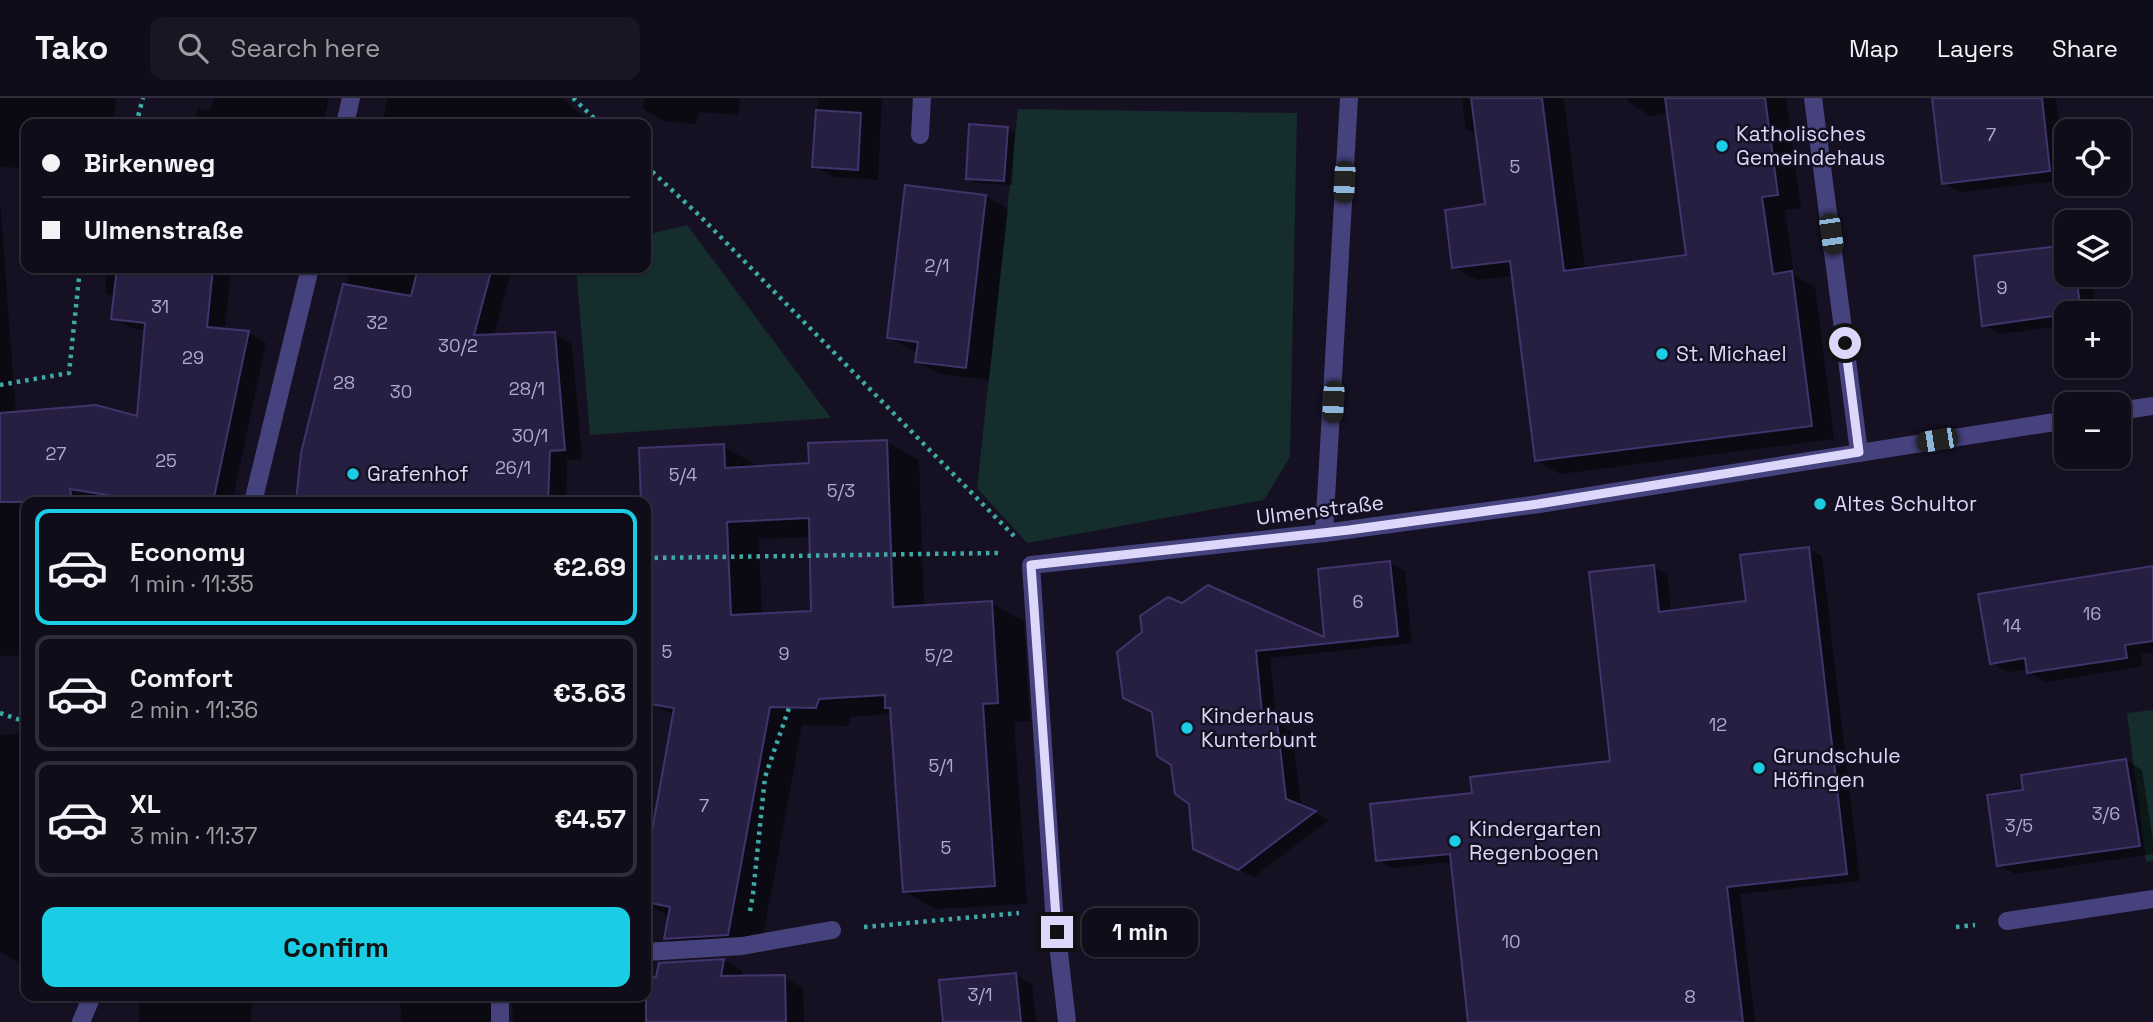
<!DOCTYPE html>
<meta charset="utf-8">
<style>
:root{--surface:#100d1a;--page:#191623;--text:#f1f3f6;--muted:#9c9ca2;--line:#302d39;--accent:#1acde5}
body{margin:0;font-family:"Space Grotesk",sans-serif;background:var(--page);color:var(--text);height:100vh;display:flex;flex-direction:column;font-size:26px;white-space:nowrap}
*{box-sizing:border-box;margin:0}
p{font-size:23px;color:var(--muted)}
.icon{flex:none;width:38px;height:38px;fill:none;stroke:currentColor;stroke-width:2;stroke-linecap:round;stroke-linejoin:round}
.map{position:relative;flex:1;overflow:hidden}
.details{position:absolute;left:21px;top:399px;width:630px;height:504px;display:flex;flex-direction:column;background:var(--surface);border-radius:14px;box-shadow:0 2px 5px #0004,0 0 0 2px var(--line)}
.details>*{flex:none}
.hud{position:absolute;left:21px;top:21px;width:630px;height:154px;border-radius:14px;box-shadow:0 2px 5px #0004,0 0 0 2px var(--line);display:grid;align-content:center;height:154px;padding:0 21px;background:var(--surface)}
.fabs{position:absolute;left:2054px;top:21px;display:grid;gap:14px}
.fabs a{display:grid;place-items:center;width:77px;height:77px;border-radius:14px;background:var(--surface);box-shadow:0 2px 5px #0004,0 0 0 2px var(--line);font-size:35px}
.end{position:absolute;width:32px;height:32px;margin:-16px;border:9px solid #ddd8fb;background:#111;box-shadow:0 0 0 4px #111}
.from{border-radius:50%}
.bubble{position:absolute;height:49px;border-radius:14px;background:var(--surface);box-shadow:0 2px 5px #0004,0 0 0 2px var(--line);font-size:23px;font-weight:700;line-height:49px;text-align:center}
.car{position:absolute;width:21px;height:42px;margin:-21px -10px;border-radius:9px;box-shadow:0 0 5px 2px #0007;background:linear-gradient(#222 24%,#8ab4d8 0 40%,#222 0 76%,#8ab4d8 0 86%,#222 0)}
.hud b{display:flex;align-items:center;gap:24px;height:66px;font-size:26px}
.hud b+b{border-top:2px solid var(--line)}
.hud i{width:18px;height:18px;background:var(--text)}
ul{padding:12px 0 0;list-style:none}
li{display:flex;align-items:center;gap:21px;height:116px;margin:0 14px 10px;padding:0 7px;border:4px solid var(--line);border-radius:14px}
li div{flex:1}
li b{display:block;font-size:26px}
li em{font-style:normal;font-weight:700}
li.active{border-color:var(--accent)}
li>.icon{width:63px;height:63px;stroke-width:1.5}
.primary-button{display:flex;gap:14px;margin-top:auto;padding:14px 21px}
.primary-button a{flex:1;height:80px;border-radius:14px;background:var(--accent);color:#111;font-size:28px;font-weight:700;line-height:80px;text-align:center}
header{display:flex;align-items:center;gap:42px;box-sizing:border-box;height:98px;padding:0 35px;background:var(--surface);border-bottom:2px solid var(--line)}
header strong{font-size:33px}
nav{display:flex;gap:38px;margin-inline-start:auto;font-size:24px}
.search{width:490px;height:63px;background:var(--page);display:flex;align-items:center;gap:18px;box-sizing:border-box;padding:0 24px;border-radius:14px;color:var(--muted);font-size:26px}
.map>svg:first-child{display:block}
.green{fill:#152d2c}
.shadow{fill:#0007;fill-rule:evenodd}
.building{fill:#271f42;stroke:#40346c;stroke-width:2;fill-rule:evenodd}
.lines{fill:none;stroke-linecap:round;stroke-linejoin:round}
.path{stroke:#3daaa5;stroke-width:4.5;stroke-dasharray:3.5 5;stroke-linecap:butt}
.minor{stroke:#45427d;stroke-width:18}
.route{stroke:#ddd8fb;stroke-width:9}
.poi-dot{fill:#1acde5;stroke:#151123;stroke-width:2.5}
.labels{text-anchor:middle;stroke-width:5;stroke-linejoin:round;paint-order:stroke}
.number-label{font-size:18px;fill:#b0aacd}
.poi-label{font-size:21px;fill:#ddd8fb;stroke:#151123;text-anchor:start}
.street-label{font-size:21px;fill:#ddd8fb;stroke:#151123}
</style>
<header>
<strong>Tako</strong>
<div class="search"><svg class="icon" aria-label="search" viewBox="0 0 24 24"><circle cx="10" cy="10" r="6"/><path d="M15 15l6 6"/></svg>Search here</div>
<nav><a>Map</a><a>Layers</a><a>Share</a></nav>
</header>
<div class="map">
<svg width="2153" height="924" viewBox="0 0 2153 924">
<rect width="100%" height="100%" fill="#151123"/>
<g class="green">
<polygon points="1018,11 1297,15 1290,359 1264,402 1027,445 977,390"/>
<polygon points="687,127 831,320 590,337 576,170 646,170 646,137"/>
<polygon points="2153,612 2153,763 2146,764 2127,615"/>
</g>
<g class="shadow">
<polygon points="0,0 116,0 113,26 26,26 26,71 0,68"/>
<polygon points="215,0 329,0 323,26 194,26 198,10 210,13"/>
<polygon points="388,0 562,0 591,26 382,26"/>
<polygon points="644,0 740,0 738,17 700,14 695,26 663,23 643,11"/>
<polygon points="818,0 882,0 878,82 834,79 814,68"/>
<polygon points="1462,0 1564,0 1585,172 1688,159 1669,15 1651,18 1628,4 1627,0 1786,0 1801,110 1785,112 1794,177 1815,189 1834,341 1560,376 1536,362 1513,178 1477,182 1454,169 1487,108 1478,37 1466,31"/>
<polygon points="1934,0 2056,0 2066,82 1960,94 1944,85"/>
<polygon points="1007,31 1015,35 1012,87 975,85 967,80"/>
<path d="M 986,98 L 1008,111 L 989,282 L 940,276 L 917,263 L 918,253 L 911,252 L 889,239 ZM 910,241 L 926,247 L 910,245 Z"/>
<polygon points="0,102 16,316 139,320 146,232 131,230 113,220 115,201 105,195 107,170 231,170 225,232 249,235 266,245 232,404 26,404 26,557 0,558"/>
<polygon points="351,170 512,170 494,238 555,236 572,246 582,361 567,362 566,404 298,404 303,355"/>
<polygon points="2067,177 2091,177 2096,215 2067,215 2067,227 2000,236 1984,227"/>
<path d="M 887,344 L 919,362 L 924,509 L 991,505 L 1024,523 L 1030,623 L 1014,624 L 1027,806 L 936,811 L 904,793 L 892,616 L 851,619 L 848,628 L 802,627 L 760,855 L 698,859 L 666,841 L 670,819 L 646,805 L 646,777 L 675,618 L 652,605 L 646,471 L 646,404 L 643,404 L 640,352 L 723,348 L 756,367 L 756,370 L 810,367 ZM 811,439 L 812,514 L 762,517 L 759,441 Z"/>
<polygon points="1808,451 1822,458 1860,783 1740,796 1755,924 1470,924 1452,764 1392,770 1378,762 1473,696 1612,665 1653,469 1667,476 1671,514 1748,505"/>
<polygon points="1390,465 1405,473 1412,545 1270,560 1277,625 1292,634 1301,708 1329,722 1254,779 1210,758 1182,507 1327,542"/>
<polygon points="2153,469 2153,554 2141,556 2143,568 2045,584 2029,574 2028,571 2008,574 1992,565"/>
<polygon points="26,635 26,868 0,854 0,637"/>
<polygon points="2126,662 2142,672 2153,743 2153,756 2015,776 1999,767 2025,693"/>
<polygon points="724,862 742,873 741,880 784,879 803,890 804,924 513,924 512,900 509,902 507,908 507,924 402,924 400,898 646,898 646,878 658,878"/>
<polygon points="1016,877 1032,886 1036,924 945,924"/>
<polygon points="139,898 252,898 251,924 139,924"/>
</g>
<g class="building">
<polygon points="1471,0 1542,0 1564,173 1686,157 1665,0 1765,0 1778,97 1762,99 1773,176 1792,173 1812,328 1535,363 1510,163 1452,170 1445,112 1485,106"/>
<polygon points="1932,0 2042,0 2050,73 1942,86"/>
<polygon points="816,12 861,15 858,72 812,69"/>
<polygon points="969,26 1008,29 1004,83 966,81"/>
<polygon points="905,87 986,97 966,270 915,264 918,244 887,240"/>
<polygon points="2067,147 2067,177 2076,177 2081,214 1982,228 1974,158"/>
<polygon points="117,170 213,170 207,229 249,233 213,404 149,404 70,391 72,404 0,404 0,315 96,307 137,318 145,225 111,221"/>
<polygon points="418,170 492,170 474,237 555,234 565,352 550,353 548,404 296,404 301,355 343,186 411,198"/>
<path d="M 887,342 L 893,509 L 992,503 L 998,605 L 983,606 L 995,788 L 903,794 L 890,610 L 885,610 L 885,597 L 819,601 L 816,610 L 770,609 L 728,837 L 664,841 L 670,809 L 646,804 L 646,767 L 674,610 L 650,606 L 646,511 L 646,404 L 641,404 L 639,350 L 724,346 L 725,370 L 809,365 L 808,345 ZM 809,420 L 811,513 L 731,517 L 727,424 Z"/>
<polygon points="1809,449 1847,776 1727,789 1743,924 1468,924 1450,756 1376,763 1370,706 1472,695 1470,679 1610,663 1589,474 1654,467 1659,514 1746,503 1740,457"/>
<polygon points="1390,463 1398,538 1256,553 1262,615 1277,623 1286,701 1316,713 1238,772 1193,751 1189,706 1175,696 1171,667 1157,658 1152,614 1123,600 1117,554 1142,534 1140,518 1168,499 1182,505 1208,487 1324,539 1318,471"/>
<polygon points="2153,468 2153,543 2125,547 2127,560 2027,575 2025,560 1990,566 1978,496"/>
<polygon points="2126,661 2140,748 1997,768 1987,697 2023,692 2021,677"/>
<polygon points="724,861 721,878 785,877 786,924 646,924 646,880 656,879 659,865"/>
<polygon points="1016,875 1021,924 943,924 939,882"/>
</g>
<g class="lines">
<g class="path">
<polyline points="573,0 600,26"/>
<polyline points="136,26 143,0"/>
<polyline points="646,68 700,118 1015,439"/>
<polyline points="0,287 69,275 80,170"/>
<polyline points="646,460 996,455 1001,456"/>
<polyline points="0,615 26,624"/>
<polyline points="750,813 753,796 765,679 789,610"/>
<polyline points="864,829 1019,815"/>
<polyline points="1956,829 1975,827"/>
</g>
<g class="minor">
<polyline points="1813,0 1859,354"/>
<polyline points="345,26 351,0"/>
<polyline points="920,37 922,0"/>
<polyline points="2119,313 2153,308"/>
<polyline points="253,404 310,170"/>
<polyline points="1324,435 1349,0"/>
<polyline points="2007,823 2153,801"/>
<polyline points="646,854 742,848 832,832"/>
<polyline points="81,924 92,898"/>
<polyline points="500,924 500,898"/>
<polyline points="1067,924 1054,812 1031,467 1324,435 1539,406 2067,322"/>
</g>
</g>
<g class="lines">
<polyline class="route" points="1057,834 1031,467 1349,432 1538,406 1859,354 1845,245"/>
</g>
<g class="poi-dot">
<circle cx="1722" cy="48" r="7"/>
<circle cx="1662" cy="256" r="7"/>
<circle cx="353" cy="376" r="7"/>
<circle cx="1820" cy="406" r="7"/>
<circle cx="1187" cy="630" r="7"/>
<circle cx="1759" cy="670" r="7"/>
<circle cx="1455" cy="743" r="7"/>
</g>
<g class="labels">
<g class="number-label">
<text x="1991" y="43">7</text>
<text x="1515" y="75">5</text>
<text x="937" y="174">2/1</text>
<text x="2002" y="196">9</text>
<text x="160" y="215">31</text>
<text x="377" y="231">32</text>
<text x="458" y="254">30/2</text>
<text x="193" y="266">29</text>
<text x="344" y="291">28</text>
<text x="527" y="297">28/1</text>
<text x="401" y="300">30</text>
<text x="530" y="344">30/1</text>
<text x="56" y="362">27</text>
<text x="166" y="369">25</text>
<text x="513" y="376">26/1</text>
<text x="683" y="383">5/4</text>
<text x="841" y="399">5/3</text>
<text x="1358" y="510">6</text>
<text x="2092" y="522">16</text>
<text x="2012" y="534">14</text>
<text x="667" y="560">5</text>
<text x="784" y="562">9</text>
<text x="939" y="564">5/2</text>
<text x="1718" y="633">12</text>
<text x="941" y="674">5/1</text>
<text x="704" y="714">7</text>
<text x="2106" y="722">3/6</text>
<text x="2019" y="734">3/5</text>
<text x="946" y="756">5</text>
<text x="1511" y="850">10</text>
<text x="980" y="903">3/1</text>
<text x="1690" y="905">8</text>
</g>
<g class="poi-label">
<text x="1736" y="43">Katholisches<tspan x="1736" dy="24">Gemeindehaus</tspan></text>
<text x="1676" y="263">St. Michael</text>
<text x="367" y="383">Grafenhof</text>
<text x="1834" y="413">Altes Schultor</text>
<text x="1201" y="625">Kinderhaus<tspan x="1201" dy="24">Kunterbunt</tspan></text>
<text x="1773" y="665">Grundschule<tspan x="1773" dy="24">Höfingen</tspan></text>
<text x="1469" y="738">Kindergarten<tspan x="1469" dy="24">Regenbogen</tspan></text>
</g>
<g class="street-label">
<text transform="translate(1320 412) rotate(-7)" y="7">Ulmenstraße</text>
</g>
</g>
</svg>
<div class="fabs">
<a><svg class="icon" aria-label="locate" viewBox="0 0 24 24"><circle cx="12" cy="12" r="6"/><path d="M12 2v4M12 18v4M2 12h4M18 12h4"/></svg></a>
<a><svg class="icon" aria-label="layers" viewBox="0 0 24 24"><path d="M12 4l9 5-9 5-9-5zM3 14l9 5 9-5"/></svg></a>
<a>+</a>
<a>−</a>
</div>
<i class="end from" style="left:1845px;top:245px"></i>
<i class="end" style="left:1057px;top:834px"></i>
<div class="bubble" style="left:1082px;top:810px;width:116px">1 min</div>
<i class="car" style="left:1344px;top:84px;rotate:183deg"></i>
<i class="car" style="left:1831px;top:136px;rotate:172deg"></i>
<i class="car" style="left:1333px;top:304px;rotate:183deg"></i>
<i class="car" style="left:1937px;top:342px;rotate:261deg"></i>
<div class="hud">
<b><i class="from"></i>Birkenweg</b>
<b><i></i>Ulmenstraße</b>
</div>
<section class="details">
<ul>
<li class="active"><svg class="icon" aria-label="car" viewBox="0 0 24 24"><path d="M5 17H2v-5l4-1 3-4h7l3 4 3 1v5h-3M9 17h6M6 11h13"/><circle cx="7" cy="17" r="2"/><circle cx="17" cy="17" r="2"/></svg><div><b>Economy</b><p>1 min · 11:35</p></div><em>€2.69</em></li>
<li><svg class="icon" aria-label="car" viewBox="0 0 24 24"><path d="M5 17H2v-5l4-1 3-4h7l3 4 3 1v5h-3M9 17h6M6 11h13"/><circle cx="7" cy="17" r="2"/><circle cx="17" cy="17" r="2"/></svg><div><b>Comfort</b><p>2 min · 11:36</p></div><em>€3.63</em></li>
<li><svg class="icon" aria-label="car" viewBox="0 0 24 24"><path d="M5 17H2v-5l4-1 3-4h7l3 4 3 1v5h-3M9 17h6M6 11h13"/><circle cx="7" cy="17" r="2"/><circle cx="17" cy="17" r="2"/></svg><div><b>XL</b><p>3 min · 11:37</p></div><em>€4.57</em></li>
</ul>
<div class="primary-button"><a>Confirm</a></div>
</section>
</div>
